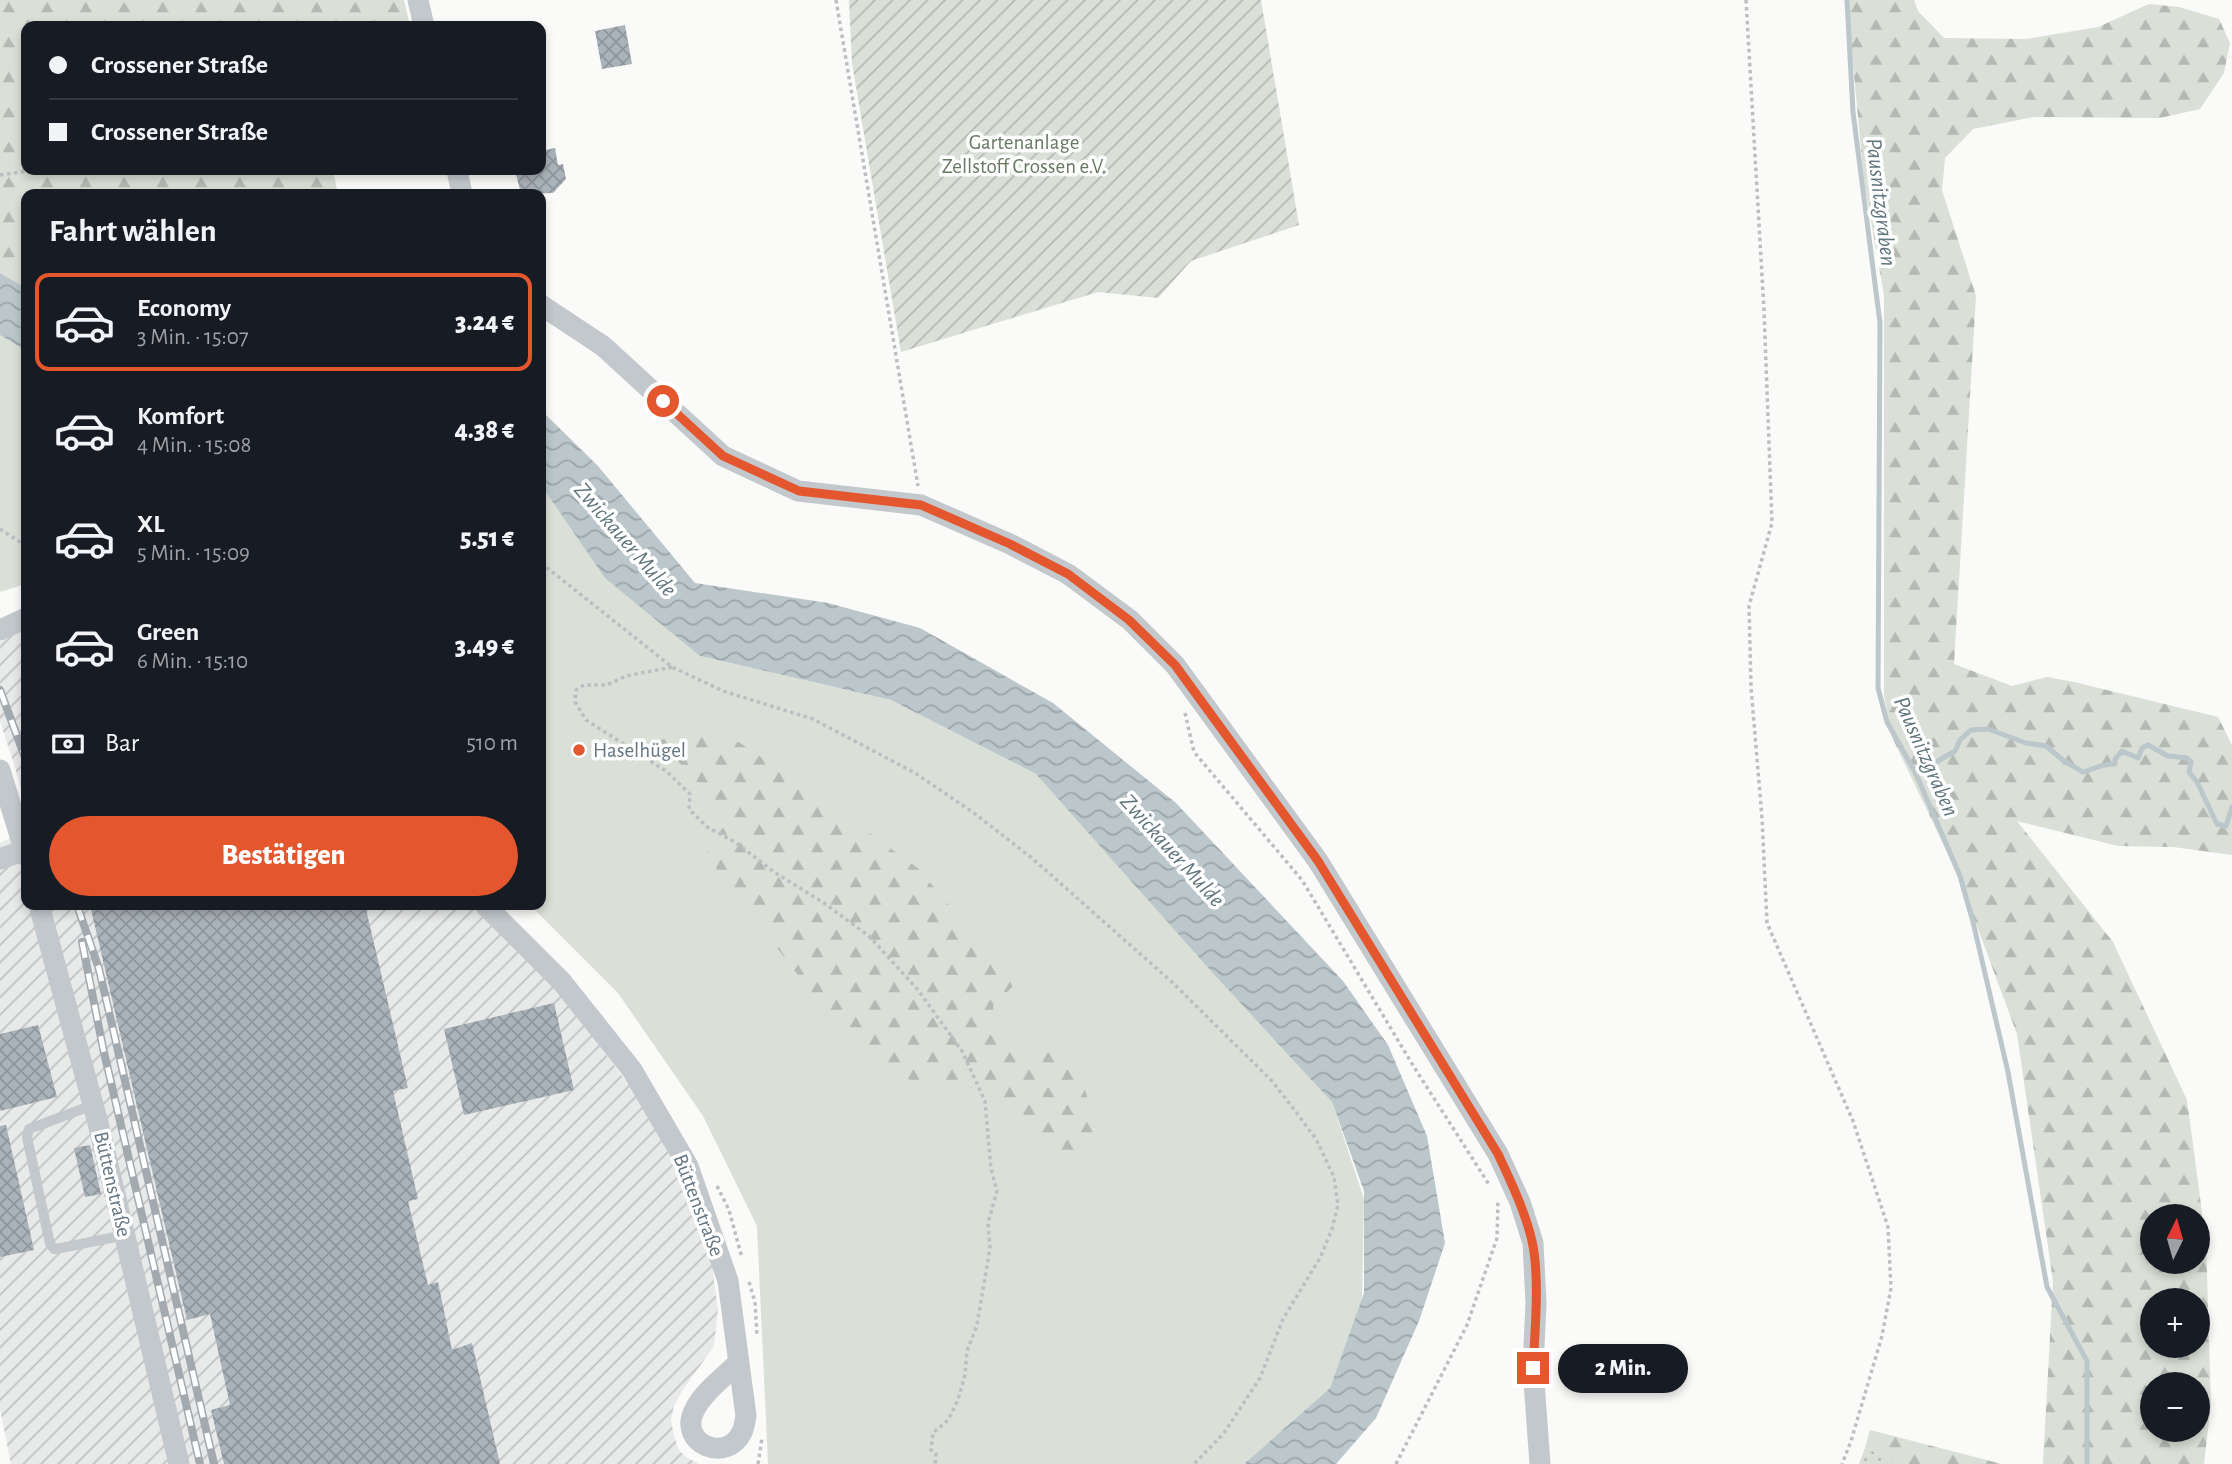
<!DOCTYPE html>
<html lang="de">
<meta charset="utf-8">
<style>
:root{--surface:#171b24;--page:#20242c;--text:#f1f3f6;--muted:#9ea1a6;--line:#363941;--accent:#e4572e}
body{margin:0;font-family:"Alegreya Sans",sans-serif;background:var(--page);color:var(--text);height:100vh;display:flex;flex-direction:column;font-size:26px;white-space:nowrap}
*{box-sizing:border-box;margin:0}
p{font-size:23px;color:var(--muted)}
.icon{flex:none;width:38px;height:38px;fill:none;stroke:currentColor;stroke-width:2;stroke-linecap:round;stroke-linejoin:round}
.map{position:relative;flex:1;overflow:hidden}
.drawer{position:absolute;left:21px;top:189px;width:525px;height:721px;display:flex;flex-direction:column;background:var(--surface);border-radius:14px;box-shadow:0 4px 10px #0003}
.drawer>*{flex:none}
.hud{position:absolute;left:21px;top:21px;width:525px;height:154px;border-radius:14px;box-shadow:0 4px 10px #0003;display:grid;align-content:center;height:154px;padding:0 28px;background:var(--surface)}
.needle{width:46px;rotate:5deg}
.fabs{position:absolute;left:2140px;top:1204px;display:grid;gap:14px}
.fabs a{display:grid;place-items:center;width:70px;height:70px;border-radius:50%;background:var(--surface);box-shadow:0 4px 10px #0003;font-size:35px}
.end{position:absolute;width:32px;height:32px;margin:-16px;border:9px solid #e4572e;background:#fff;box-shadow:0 0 0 4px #fff}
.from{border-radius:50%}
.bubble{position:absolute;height:49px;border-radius:24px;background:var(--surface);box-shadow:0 4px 10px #0003;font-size:23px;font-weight:800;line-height:49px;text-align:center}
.hud b{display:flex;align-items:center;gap:24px;height:66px;font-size:26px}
.hud b+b{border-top:2px solid var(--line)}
.hud i{width:18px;height:18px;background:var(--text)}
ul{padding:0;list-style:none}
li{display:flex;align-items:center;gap:21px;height:98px;margin:0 14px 10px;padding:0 14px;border:4px solid transparent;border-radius:14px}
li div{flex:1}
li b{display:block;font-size:26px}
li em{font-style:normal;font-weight:800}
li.on{border-color:var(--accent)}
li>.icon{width:63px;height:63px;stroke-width:1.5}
h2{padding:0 28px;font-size:32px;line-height:84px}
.pay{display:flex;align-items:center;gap:18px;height:77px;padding:0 28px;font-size:26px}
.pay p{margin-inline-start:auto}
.button{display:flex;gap:14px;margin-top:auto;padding:14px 28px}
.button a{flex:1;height:80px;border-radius:42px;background:var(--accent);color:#fff;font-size:28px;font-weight:800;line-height:80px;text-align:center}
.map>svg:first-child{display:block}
.industrial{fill:url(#industrial-furrows)}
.grass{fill:#dadfd7}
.forest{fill:url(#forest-firs);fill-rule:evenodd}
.park{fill:url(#park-dots)}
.garden{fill:url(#garden-furrows)}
.water{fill:url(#water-waves)}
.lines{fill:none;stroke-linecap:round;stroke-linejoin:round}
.stream{stroke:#bbc7cb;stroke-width:5}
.building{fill:url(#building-cross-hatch)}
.path{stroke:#bbbfc2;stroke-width:3.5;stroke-dasharray:3.5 3.5;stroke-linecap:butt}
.service{stroke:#c3c8cc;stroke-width:10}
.minor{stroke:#c3c8cc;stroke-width:21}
.rail-casing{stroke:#a2aab0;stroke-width:8}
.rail{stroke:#fff;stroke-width:5;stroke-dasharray:16;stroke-linecap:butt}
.route{stroke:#e4572e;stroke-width:9}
.poi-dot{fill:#e4572e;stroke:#fff;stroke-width:2.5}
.labels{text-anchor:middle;stroke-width:7;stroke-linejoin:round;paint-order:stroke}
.park-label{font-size:21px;fill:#687a64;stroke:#fff}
.poi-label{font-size:21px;fill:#657683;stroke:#fff;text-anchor:start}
.street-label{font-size:21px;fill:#657683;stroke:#fff}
.water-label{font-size:23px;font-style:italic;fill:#60757c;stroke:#fff}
</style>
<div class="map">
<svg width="2232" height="1464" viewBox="0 0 2232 1464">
<defs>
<pattern id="industrial-furrows" width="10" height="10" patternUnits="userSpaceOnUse" patternTransform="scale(1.75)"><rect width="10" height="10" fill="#e8e9e9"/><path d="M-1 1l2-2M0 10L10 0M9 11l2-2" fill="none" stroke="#c0c1c2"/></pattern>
<pattern id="forest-firs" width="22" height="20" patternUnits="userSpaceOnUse" patternTransform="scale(1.75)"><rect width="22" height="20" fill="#dadfd7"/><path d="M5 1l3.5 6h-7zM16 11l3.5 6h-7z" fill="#b4b9b4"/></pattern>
<pattern id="park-dots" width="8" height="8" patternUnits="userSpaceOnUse" patternTransform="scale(1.75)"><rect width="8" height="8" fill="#dadfd7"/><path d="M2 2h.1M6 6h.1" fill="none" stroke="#b4b9b4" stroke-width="1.8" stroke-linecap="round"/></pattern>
<pattern id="garden-furrows" width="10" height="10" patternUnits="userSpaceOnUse" patternTransform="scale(1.75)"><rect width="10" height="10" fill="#dadfd7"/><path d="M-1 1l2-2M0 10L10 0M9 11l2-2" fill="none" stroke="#b4b9b4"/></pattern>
<pattern id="water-waves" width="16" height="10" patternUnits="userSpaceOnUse" patternTransform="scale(1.75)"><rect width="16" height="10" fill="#bbc7cb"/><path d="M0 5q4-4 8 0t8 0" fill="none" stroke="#9ca6aa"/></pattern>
<pattern id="building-cross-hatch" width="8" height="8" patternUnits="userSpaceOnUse" patternTransform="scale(1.75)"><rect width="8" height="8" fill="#aab3b9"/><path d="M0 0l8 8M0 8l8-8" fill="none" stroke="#8e969c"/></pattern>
</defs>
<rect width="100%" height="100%" fill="#fafaf8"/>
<g class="industrial">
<polygon points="26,627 26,802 0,721 0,642"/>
<polygon points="26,830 26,905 476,905 560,993 643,1104 681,1178 712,1265 718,1310 714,1346 682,1391 674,1406 671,1420 674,1436 679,1450 686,1457 699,1464 11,1464 0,1409 0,843"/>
</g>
<g class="grass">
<polygon points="0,335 26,351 26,584 0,592"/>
<polygon points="541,485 554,502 700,656 891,700 1036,774 1332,1102 1364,1199 1362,1301 1330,1388 1244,1464 768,1464 757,1226 703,1116 618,993 530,905 541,905"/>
</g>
<g class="forest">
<polygon points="0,0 404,0 410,26 26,26 26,170 333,170 338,194 26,194 26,288 0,273"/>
<path d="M 1847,0 L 1914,0 L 1918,11 L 1944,38 L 2026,39 L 2098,27 L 2149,4 L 2179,7 L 2219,19 L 2230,43 L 2224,73 L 2200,109 L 2160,118 L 2034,117 L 1973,129 L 1945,158 L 1942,190 L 1976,296 L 1954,664 L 2012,686 L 2047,677 L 2074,682 L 2218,717 L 2232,745 L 2232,855 L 2173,847 L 2118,846 L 2017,821 L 2113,942 L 2187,1100 L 2206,1242 L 2211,1404 L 2204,1464 L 2043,1464 L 2053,1281 L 2017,1034 L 1958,875 L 1892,737 L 1884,696 L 1884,295 L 1864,181 ZM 2198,1216 L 2198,1262 L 2152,1262 L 2152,1216 ZM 2152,1300 L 2198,1300 L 2198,1346 L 2152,1346 ZM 2152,1384 L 2198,1384 L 2198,1430 L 2152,1430 Z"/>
<polygon points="711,734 737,741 821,798 919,869 1014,985 993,1006 995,1035 1021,1047 1075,1058 1102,1143 1042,1157 997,1087 948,1089 887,1074 820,1004 705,854 730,817 658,740"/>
<polygon points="1870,1430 2002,1464 1901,1464 1865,1448"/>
</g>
<polygon class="park" points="1865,1448 1901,1464 1859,1464"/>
<polygon class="garden" points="849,0 1261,0 1299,225 1191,261 1158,298 1098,292 901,352 852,63"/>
<g class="water">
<polygon points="0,273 26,288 26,351 0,335"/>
<polygon points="541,410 598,466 695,583 828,603 920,628 1053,703 1176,803 1343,981 1388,1045 1427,1136 1445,1243 1419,1321 1376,1418 1336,1464 1244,1464 1330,1388 1364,1293 1364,1191 1332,1102 1211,971 1036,774 891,700 700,656 605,578 541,485"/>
</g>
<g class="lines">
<g class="stream">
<polyline points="1847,0 1853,112 1880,323 1878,688 1887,722 1916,774 1960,876 1973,922 2008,1072 2047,1287 2087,1361 2087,1464"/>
<path d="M 1916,774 L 1955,751 L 1960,740 L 1971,730 L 1988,729 L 2026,743 L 2046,746 L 2064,761 L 2083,772 C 2095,769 2103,763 2115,764 L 2115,759 L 2122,751 L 2138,758 L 2142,748 L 2148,745 L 2168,756 L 2187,758 L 2191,762 L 2189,772 L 2197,782 L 2217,824 L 2226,826 L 2232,807"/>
</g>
</g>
<g class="building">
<polygon points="625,25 632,64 602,69 595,31"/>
<polygon points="555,148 558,165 563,164 566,179 553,193 521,194 515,170 541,170 541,151"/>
<polygon points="90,905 365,905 408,1088 393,1091 418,1199 408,1201 428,1285 438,1282 452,1350 472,1343 500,1464 224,1464 211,1410 230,1405 210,1314 187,1320"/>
<polygon points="554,1003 574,1090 464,1115 444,1029"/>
<polygon points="38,1025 57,1097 0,1111 0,1034"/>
<polygon points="6,1125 34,1250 0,1257 0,1126"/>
<polygon points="90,1145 101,1194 85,1197 74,1148"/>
</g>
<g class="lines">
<g class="path">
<polyline points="836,0 918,486"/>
<polyline points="1746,0 1764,310 1772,523 1749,606 1751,687 1762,818 1767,923 1853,1121 1888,1227 1891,1288 1882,1336 1851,1441 1842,1464"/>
<polyline points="0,175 36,170"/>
<polyline points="0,529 26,546"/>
<polyline points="541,563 672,667 723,691 813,719 915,773 974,813 1033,859 1173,983 1272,1081 1296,1112 1316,1139 1334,1177 1338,1205 1332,1229 1320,1258 1283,1319 1260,1378 1224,1433 1194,1464"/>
<polyline points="672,667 626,676 607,685 584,685 576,690 575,702 586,720 666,771 690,794 689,809 707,827 735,842 774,872 824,903 869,936 918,990 962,1051 985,1101 991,1169 997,1191 988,1223 990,1248 977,1325 967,1351 965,1375 958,1400 948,1420 933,1433 931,1450 936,1454 935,1464"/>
<polyline points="1185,713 1194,752 1302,880 1414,1067 1490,1186"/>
<polyline points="717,1186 729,1210 742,1258"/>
<polyline points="749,1282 755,1302 757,1336"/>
<polyline points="758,1464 762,1438"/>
<polyline points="1396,1464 1467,1325 1497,1238 1498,1202"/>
</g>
<polyline class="service" points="93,1105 29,1129 27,1137 50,1244 54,1249 61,1248 125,1235"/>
<g class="minor">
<polyline points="418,0 424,26"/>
<polyline points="457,170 462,194"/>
<polyline points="541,305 603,346 723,456 798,491 921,505 1010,544 1068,574 1130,620 1175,665 1318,861 1498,1154 1520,1202 1533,1243 1536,1303 1533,1368 1540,1464"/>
<polyline points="0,630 26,618"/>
<polyline points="0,770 26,856"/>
<polyline points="0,859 25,850"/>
<polyline points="39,905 98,1123 179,1464"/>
<path d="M 485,905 L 562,982 L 632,1070 L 688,1166 L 728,1281 L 746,1416 C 745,1421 744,1428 742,1432 C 727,1464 678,1444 694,1411 C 703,1392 724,1377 738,1363"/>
</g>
<g class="rail-casing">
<g id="rail">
<polyline points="0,690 26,760"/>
<polyline points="77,905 99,969 214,1464"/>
<polyline points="82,942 103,1048 200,1464"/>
</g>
</g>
<use href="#rail" class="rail"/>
</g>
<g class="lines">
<path class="route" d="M 663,401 L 723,456 L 799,491 L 921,505 L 1010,544 L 1068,574 L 1129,620 L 1175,665 L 1318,861 L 1498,1154 C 1511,1182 1525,1211 1532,1241 C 1540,1277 1535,1330 1533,1368"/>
</g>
<circle class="poi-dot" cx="579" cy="750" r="7"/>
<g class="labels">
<g class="park-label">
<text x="1024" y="149">Gartenanlage<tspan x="1024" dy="24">Zellstoff Crossen e.V.</tspan></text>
</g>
<g class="poi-label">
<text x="593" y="757">Haselhügel</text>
</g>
<g class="street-label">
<text transform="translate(113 1184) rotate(77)" y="7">Büttenstraße</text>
<text transform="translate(699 1205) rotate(69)" y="7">Büttenstraße</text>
</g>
<g class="water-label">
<text transform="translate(1882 202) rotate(83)" y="8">Pausnitzgraben</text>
<text transform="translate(626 539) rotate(49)" y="8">Zwickauer Mulde</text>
<text transform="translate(1927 756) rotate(66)" y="8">Pausnitzgraben</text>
<text transform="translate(1173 850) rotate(48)" y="8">Zwickauer Mulde</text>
</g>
</g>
</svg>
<div class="fabs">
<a><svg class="needle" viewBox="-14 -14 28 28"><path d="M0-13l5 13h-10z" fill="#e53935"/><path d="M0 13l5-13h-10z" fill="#9ea1a6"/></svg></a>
<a>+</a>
<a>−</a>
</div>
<i class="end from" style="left:663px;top:401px"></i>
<i class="end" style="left:1533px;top:1368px"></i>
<div class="bubble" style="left:1558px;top:1344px;width:130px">2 Min.</div>
<div class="hud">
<b><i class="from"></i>Crossener Straße</b>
<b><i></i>Crossener Straße</b>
</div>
<section class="drawer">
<h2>Fahrt wählen</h2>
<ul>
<li class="on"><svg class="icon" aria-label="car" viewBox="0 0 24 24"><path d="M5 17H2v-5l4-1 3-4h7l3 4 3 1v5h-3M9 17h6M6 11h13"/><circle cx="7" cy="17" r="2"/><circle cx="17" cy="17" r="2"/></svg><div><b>Economy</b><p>3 Min. · 15:07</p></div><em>3.24 €</em></li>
<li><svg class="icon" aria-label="car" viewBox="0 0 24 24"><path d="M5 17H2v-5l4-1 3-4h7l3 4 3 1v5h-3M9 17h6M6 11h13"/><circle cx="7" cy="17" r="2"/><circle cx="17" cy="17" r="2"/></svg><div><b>Komfort</b><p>4 Min. · 15:08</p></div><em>4.38 €</em></li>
<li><svg class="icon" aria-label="car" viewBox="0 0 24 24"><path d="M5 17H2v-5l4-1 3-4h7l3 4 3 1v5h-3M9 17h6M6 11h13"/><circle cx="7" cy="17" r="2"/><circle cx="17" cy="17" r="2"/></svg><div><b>XL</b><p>5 Min. · 15:09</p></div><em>5.51 €</em></li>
<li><svg class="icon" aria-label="car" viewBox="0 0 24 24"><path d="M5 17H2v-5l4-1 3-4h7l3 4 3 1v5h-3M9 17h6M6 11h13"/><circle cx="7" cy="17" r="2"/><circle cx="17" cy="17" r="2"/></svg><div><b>Green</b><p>6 Min. · 15:10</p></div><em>3.49 €</em></li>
</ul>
<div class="pay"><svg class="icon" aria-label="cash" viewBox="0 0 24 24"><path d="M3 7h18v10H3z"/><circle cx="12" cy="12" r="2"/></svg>Bar<p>510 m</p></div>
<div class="button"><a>Bestätigen</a></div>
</section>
</div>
